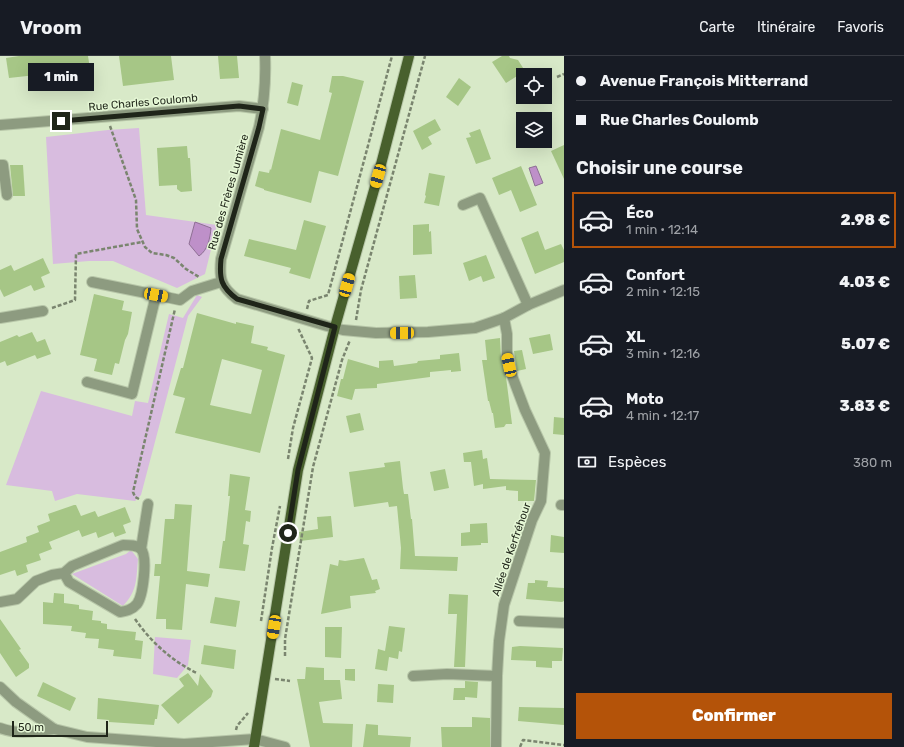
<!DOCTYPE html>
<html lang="fr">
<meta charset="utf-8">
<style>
:root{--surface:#171b24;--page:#242831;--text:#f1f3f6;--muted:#9ea1a6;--line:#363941;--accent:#b45309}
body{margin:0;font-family:Rubik,sans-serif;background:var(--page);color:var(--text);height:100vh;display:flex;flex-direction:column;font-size:15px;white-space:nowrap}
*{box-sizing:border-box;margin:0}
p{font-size:13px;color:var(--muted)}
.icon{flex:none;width:22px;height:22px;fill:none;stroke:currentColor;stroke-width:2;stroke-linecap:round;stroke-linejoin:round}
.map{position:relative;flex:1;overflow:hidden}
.side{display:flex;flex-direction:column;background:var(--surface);width:340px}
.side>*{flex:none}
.hud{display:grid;align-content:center;height:88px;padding:0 12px;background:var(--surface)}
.buttons{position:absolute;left:516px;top:12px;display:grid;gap:8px}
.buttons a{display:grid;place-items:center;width:36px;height:36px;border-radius:0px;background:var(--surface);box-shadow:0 4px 16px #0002;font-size:20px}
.scale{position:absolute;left:12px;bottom:10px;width:96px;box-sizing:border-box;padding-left:4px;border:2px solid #1f2519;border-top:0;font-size:11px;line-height:14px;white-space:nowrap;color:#1f2519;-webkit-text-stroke:3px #e5f7d5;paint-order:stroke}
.end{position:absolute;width:18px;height:18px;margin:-9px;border:5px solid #1f2519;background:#fff;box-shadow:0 0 0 2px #fff}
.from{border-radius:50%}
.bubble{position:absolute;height:28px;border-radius:0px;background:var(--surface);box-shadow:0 4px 16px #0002;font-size:13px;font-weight:800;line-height:28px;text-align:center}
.car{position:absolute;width:12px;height:24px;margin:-12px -6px;border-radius:5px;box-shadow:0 0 3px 1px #0007;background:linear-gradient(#f5c518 24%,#345 0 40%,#f5c518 0 76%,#345 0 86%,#f5c518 0)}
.hud b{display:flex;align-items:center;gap:14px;height:38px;font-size:15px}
.hud b+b{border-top:1px solid var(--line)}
.hud i{width:10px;height:10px;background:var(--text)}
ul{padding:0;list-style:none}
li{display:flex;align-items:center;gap:12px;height:56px;margin:0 8px 6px;padding:0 4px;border:2px solid transparent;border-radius:0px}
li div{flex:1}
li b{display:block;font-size:15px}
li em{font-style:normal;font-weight:800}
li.active{border-color:var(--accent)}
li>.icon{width:36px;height:36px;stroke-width:1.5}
h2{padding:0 12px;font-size:18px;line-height:48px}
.pay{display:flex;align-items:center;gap:10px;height:44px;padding:0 12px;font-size:15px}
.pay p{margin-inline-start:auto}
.primary-button{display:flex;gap:8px;margin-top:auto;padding:8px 12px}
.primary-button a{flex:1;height:46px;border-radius:0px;background:var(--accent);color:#fff;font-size:16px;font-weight:800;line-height:46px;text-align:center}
header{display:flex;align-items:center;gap:24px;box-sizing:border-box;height:56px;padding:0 20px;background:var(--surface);border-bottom:1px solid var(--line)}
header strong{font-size:19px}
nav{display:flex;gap:22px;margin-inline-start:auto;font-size:14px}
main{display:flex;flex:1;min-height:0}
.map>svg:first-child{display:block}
.green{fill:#d8bcdf}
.water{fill:#be90c9;stroke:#8e7094}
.building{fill:#a6c686;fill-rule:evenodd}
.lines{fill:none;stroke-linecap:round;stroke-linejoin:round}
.minor-casing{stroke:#b7c6a8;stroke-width:12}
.major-casing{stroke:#b7c6a8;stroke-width:12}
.path{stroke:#7a856f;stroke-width:2.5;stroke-dasharray:4 2;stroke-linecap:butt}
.minor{stroke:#8d9b80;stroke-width:10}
.major{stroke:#48602d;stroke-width:10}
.route{stroke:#1f2519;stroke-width:5}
.labels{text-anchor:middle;stroke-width:3;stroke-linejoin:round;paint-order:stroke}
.street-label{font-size:11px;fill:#1f2519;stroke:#e5f7d5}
</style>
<header>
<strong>Vroom</strong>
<nav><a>Carte</a><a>Itinéraire</a><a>Favoris</a></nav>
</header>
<main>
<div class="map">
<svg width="564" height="691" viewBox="0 0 564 691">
<rect width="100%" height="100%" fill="#d8e9c8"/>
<g class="green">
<polygon points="139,72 146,159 217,169 205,218 177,232 113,205 89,205 53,208 46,81 108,74"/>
<polygon points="197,239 202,241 188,260 141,439 135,445 77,438 55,445 52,435 6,429 41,335 132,360 135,345 148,347 169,258 183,262"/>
<path d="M 131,494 L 138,503 C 136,523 138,534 123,550 L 72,518 L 126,498 Z"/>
<polygon points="155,581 191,584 188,609 177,622 153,618"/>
</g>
<g class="water">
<polygon points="536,110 543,127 535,130 529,112"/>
<path d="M 195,166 L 211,172 C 210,182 208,194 199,200 L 189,188 Z"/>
</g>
<g class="building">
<polygon points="19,0 88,0 90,13 9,22 6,2"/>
<polygon points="119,0 171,0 174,24 123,30"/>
<polygon points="218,0 237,0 239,22 220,23"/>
<polygon points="502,0 509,0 510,2 518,4 525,15 506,27 492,6"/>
<polygon points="332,20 343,20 364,25 338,120 319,115 311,147 264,134 264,133 255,130 259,115 269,117 270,113 271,114 281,73 320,84 332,37 329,36"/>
<polygon points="459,22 471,31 458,50 446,41"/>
<polygon points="292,26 303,29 298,50 287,47"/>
<polygon points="435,63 441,74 428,81 432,88 422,94 413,75"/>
<polygon points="480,73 491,103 476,108 466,82 471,81 469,77"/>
<polygon points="564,89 564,123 551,95"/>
<polygon points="187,90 188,102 190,102 192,135 181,136 177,133 177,129 159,130 157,92"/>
<polygon points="10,109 23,109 25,140 13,140"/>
<polygon points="521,110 537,149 520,156 511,134 499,139 492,122"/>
<polygon points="429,117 445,120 439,150 424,147 426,140 425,139"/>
<polygon points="304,164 326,170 310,223 289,217 291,212 244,200 249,183 296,194"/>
<polygon points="429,168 429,176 431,175 432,198 413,199 413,169"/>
<polygon points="538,175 545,194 561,188 564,194 564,206 535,218 521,182"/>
<polygon points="486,199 495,222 483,226 481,220 469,225 463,207"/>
<polygon points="43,202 50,217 41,221 45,231 34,235 31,229 4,241 0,233 0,214 11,209 14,215"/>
<polygon points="415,219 417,242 400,243 399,220"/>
<polygon points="94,238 124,245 122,254 132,256 128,278 125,284 119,308 115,307 112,319 94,315 97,303 80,299"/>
<path d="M 197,257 L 236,268 L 236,266 L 254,270 L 251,287 L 268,291 L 267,294 L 285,299 L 260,397 L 175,377 L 185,342 L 173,339 L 181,312 L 183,312 ZM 222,303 L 262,314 L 251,358 L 210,349 Z"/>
<polygon points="32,276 37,286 45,283 51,298 37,303 35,299 7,310 5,305 0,307 0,286 17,279 19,281"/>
<polygon points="550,278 553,294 533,298 529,282"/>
<polygon points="500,282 501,301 506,321 512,368 506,368 504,371 495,372 493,357 492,357 489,345 488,345 482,304 487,304 485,284"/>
<polygon points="522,294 526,313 517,315 514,295"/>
<polygon points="459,297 461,315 451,316 451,314 430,316 430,321 377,328 377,332 355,333 352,344 337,340 341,323 343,323 348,303 379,312 379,305 393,304 394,310 417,307 418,305 440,303 440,299"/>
<polygon points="360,357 364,374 350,377 346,360"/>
<polygon points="554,361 564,362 564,379 553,378"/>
<polygon points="482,394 483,403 487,402 490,423 536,424 534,445 518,445 518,435 506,434 506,430 483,433 483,428 474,430 471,406 464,406 463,397"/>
<polygon points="400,405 403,432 404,438 408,438 411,463 412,463 415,500 458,501 457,515 400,513 401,492 397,450 389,451 388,446 354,451 349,416 385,411 384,407"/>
<polygon points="445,413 449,432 434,435 430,416"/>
<polygon points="230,418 250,421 245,454 251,455 250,466 246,465 243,488 249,489 245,515 219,512 223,485 225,485 230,440 228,440"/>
<polygon points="175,448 192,449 187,515 210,518 208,531 186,528 182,574 166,573 166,563 156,563 160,520 154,520 155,508 161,508 165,463 174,463"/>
<polygon points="74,449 76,449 81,460 95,455 98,461 125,451 131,466 123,469 126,477 115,481 113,476 98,482 96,476 82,481 79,474 49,486 52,493 39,498 41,504 26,509 28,516 17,520 15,514 0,519 0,496 27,486 26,481 39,476 37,470 50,465 48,458"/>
<polygon points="331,460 333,481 300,485 299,476 318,473 317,461"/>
<polygon points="487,467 488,487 481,487 481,489 461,490 461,477 470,476 470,468"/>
<polygon points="551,479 564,481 564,497 550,496"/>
<polygon points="364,502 372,524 377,523 380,533 375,535 376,537 350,540 351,552 321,558 330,508 338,510 339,504 345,505"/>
<polygon points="535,524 548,525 547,531 564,532 564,545 562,546 526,543 528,527 535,527"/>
<polygon points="54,537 64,538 64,547 79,549 79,553 93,555 92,564 101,565 101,567 107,568 107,573 136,576 135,584 143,585 141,603 113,600 114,594 98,592 99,583 85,582 86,577 71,575 72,570 43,568 43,546 53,547"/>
<polygon points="449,538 468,539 465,611 454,611 457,558 448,558"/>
<polygon points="215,541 240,545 236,571 210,567"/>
<polygon points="0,563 21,593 19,594 29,608 29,612 16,621 0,597"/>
<polygon points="389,570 405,572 402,596 399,595 398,603 389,601 387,615 375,613 378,593 385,595"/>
<polygon points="325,571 342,571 341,602 325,601"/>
<polygon points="204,589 236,594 234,613 201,608"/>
<polygon points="520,590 563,592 562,605 552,605 552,612 536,611 536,605 511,604 512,591"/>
<polygon points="306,611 324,612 324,624 340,624 342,643 319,646 323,667 353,668 352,691 310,691 297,623 305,623"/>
<polygon points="345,613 355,613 355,625 345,624"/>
<polygon points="188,617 198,630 200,618 213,635 211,641 178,668 161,649 184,630 179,623"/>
<polygon points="465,625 478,626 477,642 465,641 465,644 453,644 454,632 465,632"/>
<polygon points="43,626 76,642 70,655 37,640"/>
<polygon points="378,628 394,629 393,647 377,646"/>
<polygon points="98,642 159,649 157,663 155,663 154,669 109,666 109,664 97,663"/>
<polygon points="519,651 564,652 564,669 518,665"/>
<polygon points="472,661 490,662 490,691 442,691 441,671 472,671"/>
<polygon points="366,668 378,669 378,679 411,681 410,691 363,691"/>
</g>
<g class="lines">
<g class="minor-casing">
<g id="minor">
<path d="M 265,0 C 266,24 264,48 259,71 L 221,203 C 219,223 221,231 237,243 L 327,270 L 343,274 L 376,277 L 428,276 L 475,272 L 504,262 L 528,249 L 564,234"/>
<polyline points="0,69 239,50 263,53"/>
<polyline points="0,109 3,109 7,139"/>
<polyline points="463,149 480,142 528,249"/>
<polyline points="92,226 156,239"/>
<polyline points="0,262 43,255"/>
<polyline points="87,326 132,338 156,239 180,244 192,235 221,226"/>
<polyline points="561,449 564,449"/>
<polyline points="141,493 148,448"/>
<path d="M 0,546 L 17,543 L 36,525 L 52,519 L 64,517 L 72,510 L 123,489 C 129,489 137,489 141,493 C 148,501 143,540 137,548 C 132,554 126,555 120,556 L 69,526 L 64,517"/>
<polyline points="519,565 564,567"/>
<polyline points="413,620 447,618 497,620"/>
<polyline points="0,631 16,646 54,673 87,681 184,688 255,683 285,691"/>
<path d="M 0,672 C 18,679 36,675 54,673"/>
<polyline points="496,691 497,620 499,585 504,549 532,464 541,445 545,397 525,354 511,317 507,300 507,278 504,262"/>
</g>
</g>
<g class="major-casing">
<polyline id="major" points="254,691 298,414 335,271 378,120 409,0"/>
</g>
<g class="path">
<polyline points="557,21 564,18"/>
<polyline points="110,70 136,144 137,173 145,191 152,197 166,199 174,202 186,213 199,221"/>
<polyline points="52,252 75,244 76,198 142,186"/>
<polyline points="307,253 309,245 328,239 392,0"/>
<polyline points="356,264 361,234 425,0"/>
<polyline points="288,403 293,372 312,302 298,272"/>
<polyline points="139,443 135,441 133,436 175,253"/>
<path d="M 135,563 C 150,585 173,606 197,617"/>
<polyline points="261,565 272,492 280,450"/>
<polyline points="285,600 285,583 313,411 342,304 350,284"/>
<polyline points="275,623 290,625"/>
<polyline points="236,674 237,670 248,657"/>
<polyline points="520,691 523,684 564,689"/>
</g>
<use href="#minor" class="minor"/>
<use href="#major" class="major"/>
</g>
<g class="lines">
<path class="route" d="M 61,65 L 239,50 L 263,53 L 259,71 L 221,203 C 219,223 221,231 237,243 L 335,271 L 298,414 L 288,477"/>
</g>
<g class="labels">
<g class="street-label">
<text transform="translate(143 46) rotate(-5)" y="4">Rue Charles Coulomb</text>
<text transform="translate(228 136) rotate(-74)" y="4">Rue des Frères Lumière</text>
<text transform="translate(511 493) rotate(-71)" y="4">Allée de Kerfréhour</text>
</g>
</g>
</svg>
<div class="buttons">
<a><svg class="icon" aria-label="locate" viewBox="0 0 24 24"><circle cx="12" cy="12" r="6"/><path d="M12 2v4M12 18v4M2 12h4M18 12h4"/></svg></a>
<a><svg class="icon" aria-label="layers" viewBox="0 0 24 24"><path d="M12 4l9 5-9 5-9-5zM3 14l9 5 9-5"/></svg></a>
</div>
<div class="scale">50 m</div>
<i class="end from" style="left:288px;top:477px"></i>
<i class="end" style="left:61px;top:65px"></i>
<div class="bubble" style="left:28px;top:7px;width:66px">1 min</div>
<i class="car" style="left:378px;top:120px;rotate:196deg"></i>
<i class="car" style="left:347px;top:229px;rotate:16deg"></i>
<i class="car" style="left:156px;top:239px;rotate:101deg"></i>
<i class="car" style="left:402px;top:277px;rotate:269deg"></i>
<i class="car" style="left:509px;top:309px;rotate:348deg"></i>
<i class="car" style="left:274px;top:571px;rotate:189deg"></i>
</div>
<section class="side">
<div class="hud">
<b><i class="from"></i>Avenue François Mitterrand</b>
<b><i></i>Rue Charles Coulomb</b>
</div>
<h2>Choisir une course</h2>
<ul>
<li class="active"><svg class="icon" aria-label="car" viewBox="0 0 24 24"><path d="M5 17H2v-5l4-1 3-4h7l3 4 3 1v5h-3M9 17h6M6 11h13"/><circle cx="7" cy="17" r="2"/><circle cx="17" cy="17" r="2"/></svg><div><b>Éco</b><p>1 min · 12:14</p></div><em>2.98 €</em></li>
<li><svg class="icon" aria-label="car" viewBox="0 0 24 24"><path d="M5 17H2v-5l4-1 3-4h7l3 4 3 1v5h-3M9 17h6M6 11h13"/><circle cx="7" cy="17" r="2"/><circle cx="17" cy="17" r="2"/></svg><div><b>Confort</b><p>2 min · 12:15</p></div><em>4.03 €</em></li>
<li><svg class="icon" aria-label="car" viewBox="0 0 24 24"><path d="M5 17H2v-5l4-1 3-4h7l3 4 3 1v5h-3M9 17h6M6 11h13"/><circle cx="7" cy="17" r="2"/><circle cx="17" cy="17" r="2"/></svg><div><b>XL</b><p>3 min · 12:16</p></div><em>5.07 €</em></li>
<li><svg class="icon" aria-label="car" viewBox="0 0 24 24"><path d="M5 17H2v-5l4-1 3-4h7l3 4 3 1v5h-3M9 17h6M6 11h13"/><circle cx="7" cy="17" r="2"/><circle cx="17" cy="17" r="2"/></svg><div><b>Moto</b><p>4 min · 12:17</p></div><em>3.83 €</em></li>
</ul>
<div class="pay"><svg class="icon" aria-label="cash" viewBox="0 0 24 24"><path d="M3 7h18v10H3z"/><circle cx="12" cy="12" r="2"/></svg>Espèces<p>380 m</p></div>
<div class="primary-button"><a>Confirmer</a></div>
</section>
</main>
